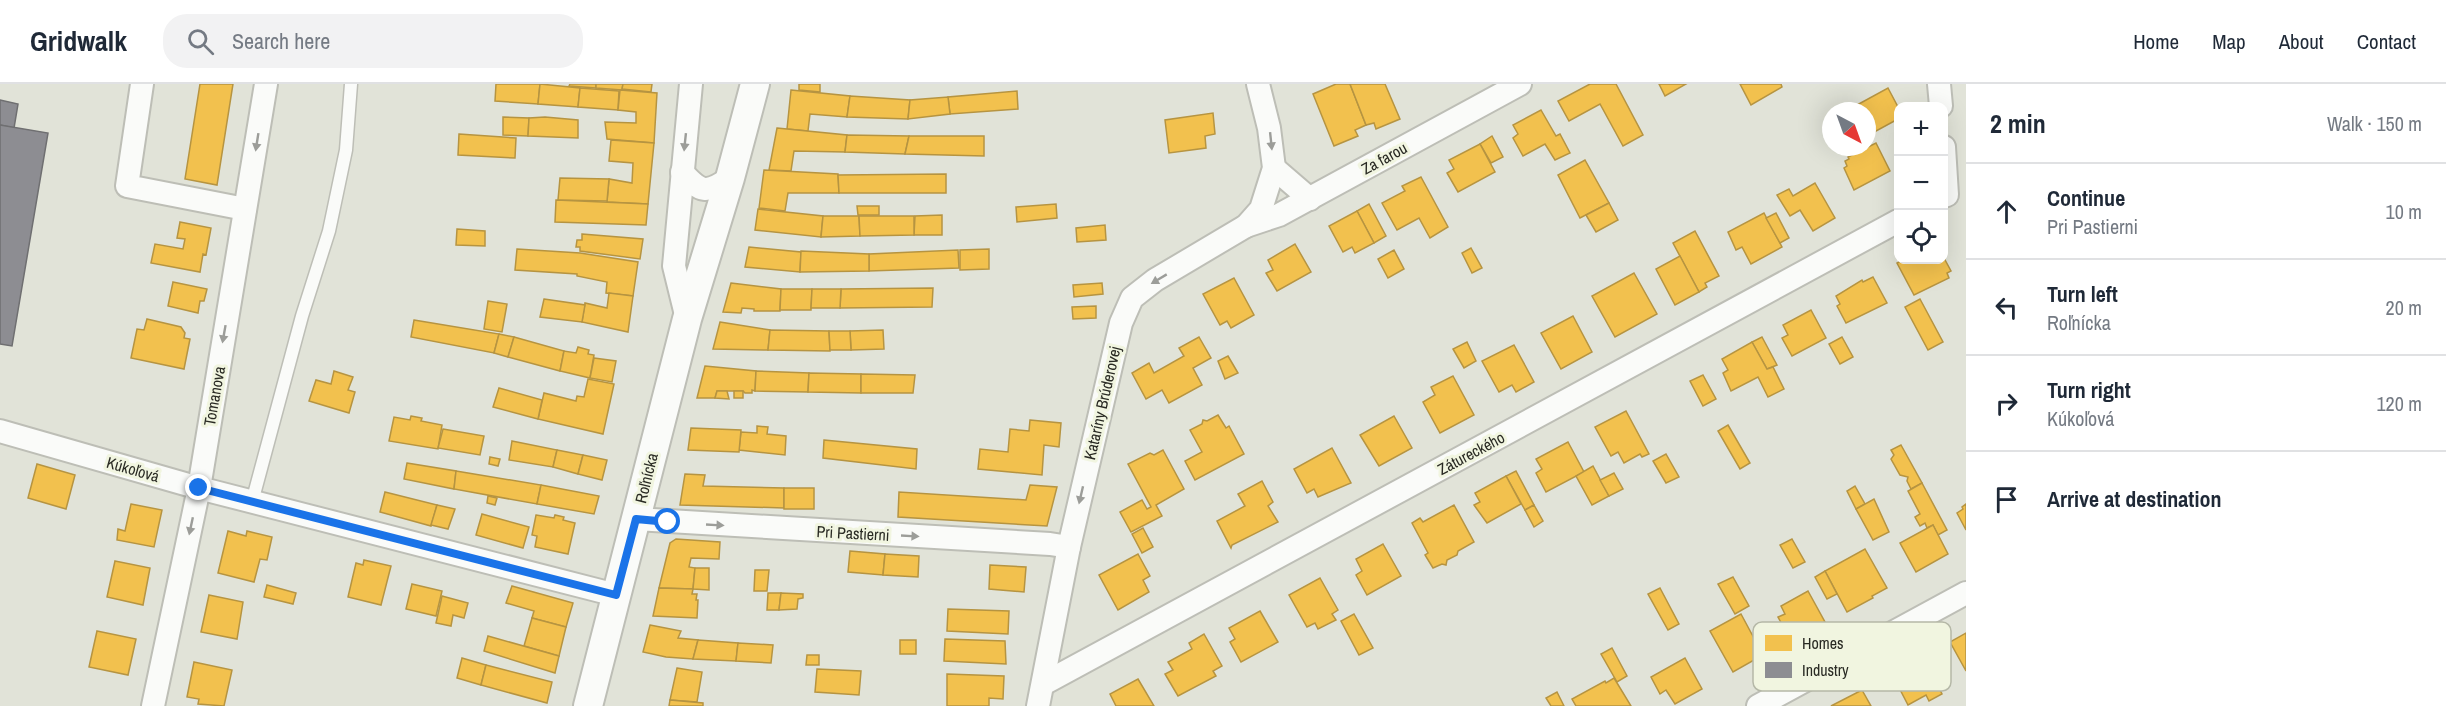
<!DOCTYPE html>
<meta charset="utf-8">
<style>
body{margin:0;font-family:"Archivo Narrow",sans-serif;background:#f2f2f3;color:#1f2937}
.controls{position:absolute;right:18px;top:18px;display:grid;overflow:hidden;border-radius:12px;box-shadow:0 6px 24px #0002}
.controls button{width:54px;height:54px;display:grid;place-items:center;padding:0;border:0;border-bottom:2px solid #e0e1e3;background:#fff;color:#1f2937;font:30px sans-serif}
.compass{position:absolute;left:1822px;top:18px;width:54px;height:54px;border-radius:50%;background:#fff;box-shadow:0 6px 24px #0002;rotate:139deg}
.stop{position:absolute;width:18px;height:18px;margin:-14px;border:4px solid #1a73e8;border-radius:50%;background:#fff}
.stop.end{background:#1a73e8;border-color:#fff;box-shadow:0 2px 6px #0008}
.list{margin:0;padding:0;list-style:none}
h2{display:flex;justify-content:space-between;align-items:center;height:78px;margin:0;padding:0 24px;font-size:26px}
h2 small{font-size:20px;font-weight:400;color:#747a83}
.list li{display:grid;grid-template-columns:39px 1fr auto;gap:18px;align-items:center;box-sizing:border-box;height:96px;padding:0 24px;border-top:2px solid #e0e1e3}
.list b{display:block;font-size:22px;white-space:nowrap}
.list p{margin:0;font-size:20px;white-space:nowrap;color:#747a83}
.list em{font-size:20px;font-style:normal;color:#747a83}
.icon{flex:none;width:33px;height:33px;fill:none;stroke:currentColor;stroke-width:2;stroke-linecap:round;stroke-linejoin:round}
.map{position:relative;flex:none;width:1966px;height:622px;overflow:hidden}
header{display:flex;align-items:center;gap:36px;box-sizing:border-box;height:84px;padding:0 30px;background:#fff;border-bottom:2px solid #e0e1e3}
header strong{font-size:28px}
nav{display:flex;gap:33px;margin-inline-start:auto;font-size:21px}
.search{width:420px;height:54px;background:#f2f2f3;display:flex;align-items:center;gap:15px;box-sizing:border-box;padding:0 21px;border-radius:24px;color:#747a83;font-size:22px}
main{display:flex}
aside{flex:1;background:#fff}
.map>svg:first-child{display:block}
.homes{fill:#f2c14e;stroke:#b69441;stroke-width:1.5}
.industry{fill:#8d8d92;stroke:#6f6f71;stroke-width:1.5}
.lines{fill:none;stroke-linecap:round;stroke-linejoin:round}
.service-casing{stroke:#bdbeb6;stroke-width:15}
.minor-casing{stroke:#bdbeb6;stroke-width:26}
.tertiary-casing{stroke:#bdbeb6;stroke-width:32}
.service{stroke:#fafbf9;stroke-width:12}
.minor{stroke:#fafbf9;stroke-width:22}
.tertiary{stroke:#fafbf9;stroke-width:28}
.oneway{fill:#9c9d99}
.route{stroke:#1a73e8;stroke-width:8}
.labels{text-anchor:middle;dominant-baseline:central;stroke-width:6;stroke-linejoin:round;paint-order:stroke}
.street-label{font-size:16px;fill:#292a23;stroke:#f1f5e0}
.key{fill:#f1f5e0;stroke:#b5b8a7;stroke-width:1.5}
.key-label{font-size:16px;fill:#292a23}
</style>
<header>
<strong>Gridwalk</strong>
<div class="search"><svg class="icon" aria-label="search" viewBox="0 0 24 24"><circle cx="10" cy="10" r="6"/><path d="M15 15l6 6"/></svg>Search here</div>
<nav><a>Home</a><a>Map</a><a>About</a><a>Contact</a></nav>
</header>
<main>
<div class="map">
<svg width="1966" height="622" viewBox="0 0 1966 622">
<rect width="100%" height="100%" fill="#e1e3d8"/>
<g class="homes">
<path d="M200,0H233L217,101L185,95Z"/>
<path d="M496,0H540L538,20L495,17Z"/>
<path d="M540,0L580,4L578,23L538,20Z"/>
<path d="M570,0H596V4L569,2Z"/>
<path d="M596,0H623L622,6L596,4Z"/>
<path d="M623,0H652L651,8L622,5Z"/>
<path d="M799,0H820V8L799,6Z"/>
<path d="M1336,0H1350L1366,41L1355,46L1358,52L1334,62L1313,10Z"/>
<path d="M1350,0H1385L1400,35L1376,45L1374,39L1366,41Z"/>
<path d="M1590,0H1616L1643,51L1623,62L1600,20L1569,37L1558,17Z"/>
<path d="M1659,0H1686L1665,12Z"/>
<path d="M1740,0H1781L1782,3L1751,21Z"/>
<path d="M580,4L619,7L618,26L578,23Z"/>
<path d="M1888,4L1898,23V35L1867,52V27H1846Z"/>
<path d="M620,6L657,9L654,59L607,55L605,38L636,39V28L618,26Z"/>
<path d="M791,6L850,12L847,33L810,30L808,47L787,45Z"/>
<path d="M1017,7L1018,25L950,30L948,13Z"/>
<path d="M850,12L910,16L908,35L847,33Z"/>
<path d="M948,13L950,30L908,35L910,16Z"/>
<path d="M1541,26L1556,52L1560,50L1570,69L1555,76L1545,60L1523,72L1513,54L1518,50L1513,41Z"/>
<path d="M1213,29L1215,50L1205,52L1206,64L1169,69L1165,36Z"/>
<path d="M503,33L529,34L528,52L503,51Z"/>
<path d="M545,33L578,36V54L528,52L529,34Z"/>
<path d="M777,44L847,51L845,68L794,67L791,87L769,86Z"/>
<path d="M459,50L516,54L515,74L458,71Z"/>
<path d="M847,51L909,52L905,70L845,68Z"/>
<path d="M909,52H984V72L905,70Z"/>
<path d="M1492,52L1503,73L1491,79L1480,60Z"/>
<path d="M611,56L654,59L648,120L607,118L609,95L632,99L633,79L609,77Z"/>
<path d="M1876,59L1890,87L1854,106L1844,84L1847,82L1845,77L1849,75L1848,73Z"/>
<path d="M1480,60L1495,88L1458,108L1447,89L1454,85L1449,76Z"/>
<path d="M1585,76L1609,119L1580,134L1558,91Z"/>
<path d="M764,86L838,90L839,109H788L785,127L759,124Z"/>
<path d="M946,90V109H839L838,91Z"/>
<path d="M1421,93L1448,143L1430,154L1419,134L1397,146L1382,119L1405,107L1402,102Z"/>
<path d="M560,94L609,95L607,117L558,116Z"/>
<path d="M1815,99L1835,134L1813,147L1800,126L1790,132L1777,111L1789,105L1793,112Z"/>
<path d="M556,116L648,120L646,141L555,138Z"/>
<path d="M1609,119L1618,136L1596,148L1586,131Z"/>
<path d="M1056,120L1057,134L1017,138L1016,123Z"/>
<path d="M1369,120L1386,152L1374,159L1357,127Z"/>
<path d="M857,122H879V131H858Z"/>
<path d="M758,125L823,132L821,153L755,146Z"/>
<path d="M1357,127L1374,159L1355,169L1352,163L1343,168L1329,142Z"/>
<path d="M1764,129L1782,163L1751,180L1742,163L1736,166L1728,148Z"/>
<path d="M1776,129L1789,154L1780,159L1766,134Z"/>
<path d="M942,131V151H914L915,132Z"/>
<path d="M823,132H859L860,152L821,153Z"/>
<path d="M859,132H914V151L860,152Z"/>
<path d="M180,138L211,144L206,171L203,170L200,188L151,179L155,160L183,165L185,155L177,154Z"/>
<path d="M1105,141L1106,156L1077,158L1076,144Z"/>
<path d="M457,145L485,147V162L456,161Z"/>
<path d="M1695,147L1719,192L1705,199L1707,203L1699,208L1673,159Z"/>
<path d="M582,150L643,155L640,175L580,167V163H576L577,156H582Z"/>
<path d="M1295,160L1311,188L1277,207L1266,189L1273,186L1268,176Z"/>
<path d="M749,163L801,168L800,188L745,183Z"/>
<path d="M1471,164L1482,184L1472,189L1462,169Z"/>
<path d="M517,165L580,169L638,178L633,212L606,209L607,198L577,192V190L515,186Z"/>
<path d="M989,165V185L960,186V166Z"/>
<path d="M958,166L959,184L869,187V170Z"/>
<path d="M1394,166L1404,185L1388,194L1378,175Z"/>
<path d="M801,167L869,170V187L800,188Z"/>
<path d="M1680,172L1699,208L1675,221L1656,185Z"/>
<path d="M1944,174L1951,187L1947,189L1949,194L1914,211L1897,179L1903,176H1944Z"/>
<path d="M1634,189L1657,230L1615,253L1592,212Z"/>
<path d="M1873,193L1887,219L1846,239L1837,222L1840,220L1836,212L1862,196L1863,198Z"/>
<path d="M1234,194L1254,231L1231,244L1227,237L1220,241L1203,210Z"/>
<path d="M173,198L207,205L204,217H200L198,229L168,222Z"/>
<path d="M731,199L781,205L780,227H754V225L742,224L741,229L723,228Z"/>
<path d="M1102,199L1103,210L1074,213L1073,201Z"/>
<path d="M933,204L932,223L840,224L841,205Z"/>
<path d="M781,205H812L811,226H780Z"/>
<path d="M812,205H841L840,224H811Z"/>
<path d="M609,209L633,212L628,248L582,238L585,219L607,224Z"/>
<path d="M544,215L585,221L582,238L540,233Z"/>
<path d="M1920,215L1943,258L1928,266L1905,223Z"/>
<path d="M488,217L507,220L502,248L484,245Z"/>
<path d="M1096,222V234L1073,235L1072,223Z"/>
<path d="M1811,226L1826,254L1792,272L1782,254L1788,251L1783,241Z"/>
<path d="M1573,232L1592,268L1561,285L1541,249Z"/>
<path d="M147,235L181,243L185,249L184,254L190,255L184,285L131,274L137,245L144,246Z"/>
<path d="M414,236L499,250L494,269L411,253Z"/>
<path d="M720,238L770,246L768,266L713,265Z"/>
<path d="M770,246L829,247L830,267L768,266Z"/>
<path d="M883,246L884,265L851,266L850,247Z"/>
<path d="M829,247H850L851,266H830Z"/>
<path d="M499,250L514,253L508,273L494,269Z"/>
<path d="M514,253L564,267L560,287L508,273Z"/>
<path d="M1199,253L1211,274L1193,284L1202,301L1169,319L1162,306L1146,315L1132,289L1149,279L1154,289L1184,272L1179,264Z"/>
<path d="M1762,253L1777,281L1767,285L1752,258Z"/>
<path d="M1842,253L1853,273L1840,280L1829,260Z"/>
<path d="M1467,258L1476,277L1464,284L1453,265Z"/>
<path d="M1752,258L1767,285L1773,283L1784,305L1768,313L1758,293L1731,307L1723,289L1728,286L1722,275Z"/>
<path d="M1514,261L1534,298L1516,308L1512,301L1499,308L1482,277Z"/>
<path d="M578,263L589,266L588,270L594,271L590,294L560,287L564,267L576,269Z"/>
<path d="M1228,272L1238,289L1225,295L1218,277Z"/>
<path d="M594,274L616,277L612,298L590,294Z"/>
<path d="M705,282L756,287L755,307L752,306V309H745L743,307H717L715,314H697Z"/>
<path d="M334,287L353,293L348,306L355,308L349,329L309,317L316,296L331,300Z"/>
<path d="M756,287L809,289L808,308L755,307Z"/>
<path d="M809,289L861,290V309L808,308Z"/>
<path d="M861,290L915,291L913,309H861Z"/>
<path d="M1703,291L1716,315L1703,322L1690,297Z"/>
<path d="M1453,292L1474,331L1440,349L1423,318L1435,311L1431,303Z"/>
<path d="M588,295L614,300L603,350L538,335L544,309L576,317L577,312L584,313Z"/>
<path d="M499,304L542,316L538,335L493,323Z"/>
<path d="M717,307H727L729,315L715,314Z"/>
<rect x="734" y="307" width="9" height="7"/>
<path d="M1626,327L1649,370L1642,373L1640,370L1624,379L1618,368L1611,372L1595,343Z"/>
<path d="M1218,331L1226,344L1229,342L1244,370L1195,396L1185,377L1202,368L1190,346L1202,340L1203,336L1207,337Z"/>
<path d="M411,332L422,334L421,337L442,341L438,365L389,357L394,333L410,336Z"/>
<path d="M1394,332L1412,364L1379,382L1360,351Z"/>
<path d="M1030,336L1061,339L1059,363L1044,361L1042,391L978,385L980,365L1008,368L1010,345L1029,347Z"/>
<path d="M1728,341L1750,379L1740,385L1718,347Z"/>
<path d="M757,342L768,343L767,350L786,352L785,371L739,366L741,348L757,349Z"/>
<path d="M691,344L741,346L739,368L688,366Z"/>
<path d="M443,345L484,352L480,371L438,364Z"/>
<path d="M824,356L917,365L916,385L823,374Z"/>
<path d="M512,357L557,366L553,383L509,376Z"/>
<path d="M1568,358L1584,388L1546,408L1536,389L1542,385L1536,375Z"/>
<path d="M1901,361L1922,399L1911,405L1907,397L1908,393L1900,391L1891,375L1894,371L1891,366Z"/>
<path d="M1332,364L1351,399L1318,413L1314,405L1307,409L1294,385Z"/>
<path d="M557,366L583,371L578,390L553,383Z"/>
<path d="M1163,366L1184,405L1156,421L1162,432L1131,448L1120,428L1142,416L1147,425L1151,423L1128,380L1150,369L1154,371Z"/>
<path d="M1666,370L1679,393L1666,399L1653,377Z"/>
<path d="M583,371L607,376L602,396L578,390Z"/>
<path d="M490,373L500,375L498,382L489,380Z"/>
<path d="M407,379L456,387L454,405L404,395Z"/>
<path d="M37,380L75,391L66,425L28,414Z"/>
<path d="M1593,382L1609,412L1592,421L1576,392Z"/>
<path d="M456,387L541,401L537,420L454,405Z"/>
<path d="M1516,387L1534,421L1525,426L1506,392Z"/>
<path d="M1614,389L1623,405L1609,412L1600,396Z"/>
<path d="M685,390L705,391L703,402L784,404V424L680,421Z"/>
<path d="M1506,392L1521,420L1487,439L1474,421L1480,418L1475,409Z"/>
<path d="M1262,397L1273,418L1268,422L1278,438L1232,461L1231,464L1217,437L1245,422L1238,410Z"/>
<path d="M1922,399L1947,446L1938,451L1933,441L1927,444L1925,439L1920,442L1915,433L1920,430L1908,407Z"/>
<path d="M541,401L599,412L594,430L537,420Z"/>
<path d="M1030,401L1057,403L1047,442L898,433L899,408L1026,416Z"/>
<path d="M1855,402L1865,420L1856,425L1847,407Z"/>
<rect x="784" y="404" width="30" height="21"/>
<path d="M385,408L437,421L431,442L380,428Z"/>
<path d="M488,412L497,414L495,421L487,419Z"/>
<path d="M1874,415L1889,448L1873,456L1856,425Z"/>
<path d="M131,420L162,426L154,463L117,456L118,445L125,447Z"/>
<path d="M1966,420V446L1957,429L1963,425L1962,423Z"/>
<path d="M437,421L455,425L448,445L431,441Z"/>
<path d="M1454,421L1474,458L1458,467L1457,471L1447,476L1446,481L1442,480L1433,484L1425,471L1428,469L1412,439L1420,434L1423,438Z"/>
<path d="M1534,421L1543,437L1534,443L1525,426Z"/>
<path d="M482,430L529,443L523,464L476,451Z"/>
<path d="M536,431L554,434L555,431L564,433L563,436L575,439L568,470L535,463L537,452L532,451Z"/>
<path d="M1933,441L1948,470L1916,488L1900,459Z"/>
<path d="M1143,444L1153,463L1142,469L1132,450Z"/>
<path d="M228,447L246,452L247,447L272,453L267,476L260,475L254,498L218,489Z"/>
<path d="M676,455L720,458L719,475L691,474L689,483L695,484L693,505L659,504L670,459Z"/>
<path d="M1792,455L1805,478L1793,484L1780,461Z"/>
<path d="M1383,460L1401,492L1367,511L1356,491L1362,487L1356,475Z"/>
<path d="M1865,465L1887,504L1872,512L1873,514L1847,528L1825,487Z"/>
<path d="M850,467L885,470L883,491L848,488Z"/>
<path d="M885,470L919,472L918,493L883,491Z"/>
<path d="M1138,470L1150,492L1143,496L1149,508L1118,526L1099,491Z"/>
<path d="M364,476L391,482L381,521L348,513L356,479L363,481Z"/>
<path d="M115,477L150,484L143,521L107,513Z"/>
<path d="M990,481L1026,483L1024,508L989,505Z"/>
<path d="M695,484H709V506L693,505Z"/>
<path d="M755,486H769L767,507H754Z"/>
<path d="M1825,487L1837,510L1827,515L1815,493Z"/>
<path d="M1733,493L1749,522L1735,530L1718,500Z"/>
<path d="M1320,494L1338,526L1332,530L1336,536L1318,545L1315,539L1307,543L1289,511Z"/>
<path d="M412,500L442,507L436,532L406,525Z"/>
<path d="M267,501L296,509L293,520L264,513Z"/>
<path d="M512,502L573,519L566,543L532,534L534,527L506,519Z"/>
<path d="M659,504L693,505L692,510H697L696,516H698L697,534L653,532Z"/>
<path d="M1660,504L1679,540L1668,546L1648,510Z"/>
<path d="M1808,507L1825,538L1797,553L1791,540L1784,544L1778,533L1785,530L1781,522Z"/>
<path d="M768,509H781L779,526H767Z"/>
<path d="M781,509L803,510V514L798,515L797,525L779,526Z"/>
<path d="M209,511L243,518L237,555L201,548Z"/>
<path d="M442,512L468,519L464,534L453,531L451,542L436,539Z"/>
<path d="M948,525L1009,527L1008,550L947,547Z"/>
<path d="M1260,527L1278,558L1241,578L1230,558L1235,555L1229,544Z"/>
<path d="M1354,530L1373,564L1359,571L1341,537Z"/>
<path d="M1741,530L1763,571L1733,588L1710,547Z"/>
<path d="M532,534L566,543L559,572L524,562Z"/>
<path d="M650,541L681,547L678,554L698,556L693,575L666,573L643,568Z"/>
<path d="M97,547L136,555L128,591L89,583Z"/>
<path d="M1966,549V587L1950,558Z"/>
<path d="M1204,550L1222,582L1213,587L1216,592L1178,612L1165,590L1173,586L1168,578L1192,565L1189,559Z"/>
<path d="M488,552L559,572L555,589L484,567Z"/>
<path d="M945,555L1005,557L1006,580L944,577Z"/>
<path d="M698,556L738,559L736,577L693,575Z"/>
<rect x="900" y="556" width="16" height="14"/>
<path d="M738,559L773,561L771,579L736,577Z"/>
<path d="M1612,564L1627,592L1617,598L1601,570Z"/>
<path d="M807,571H819V581H806Z"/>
<path d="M1924,572L1942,610L1929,617L1926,611L1908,621L1892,590Z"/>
<path d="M462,574L486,581L481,601L457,594Z"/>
<path d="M1685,574L1702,605L1675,620L1666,606L1660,610L1651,593Z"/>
<path d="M194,578L232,586L224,622L198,620L199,615L187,613Z"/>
<path d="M486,581L552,598L547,619L481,601Z"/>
<path d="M677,584L702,588L697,618L670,616Z"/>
<path d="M817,585L861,587L859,611L815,608Z"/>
<path d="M947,590L1004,592L1003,615L989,614V622H947Z"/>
<path d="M1614,594L1631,622H1576L1572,615L1605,597L1606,599Z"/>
<path d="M1138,595L1154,622H1116L1110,610Z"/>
<path d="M1862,606L1871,622H1831Z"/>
<path d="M1557,608L1564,622H1551L1546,614Z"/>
<path d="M670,616L703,619V622H669Z"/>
</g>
<g class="industry">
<path d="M0,16L18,20L14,44L0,41Z"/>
<path d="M0,41L48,49L12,262L0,260Z"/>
</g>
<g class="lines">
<g class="service-casing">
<path id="service" d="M252,418L302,232L329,147L346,66L351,0"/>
</g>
<g class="minor-casing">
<g id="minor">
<path d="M142,0L127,102L245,125"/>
<path d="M1939,0L1941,22"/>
<path d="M1944,63L1947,111L1944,112"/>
<path d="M1274,84L1310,115"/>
<path d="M682,88C701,109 706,110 730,94"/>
<path d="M1246,142L1279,131L1520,0"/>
<path d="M687,235L674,182L691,0"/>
<path d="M0,347L199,404L616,511"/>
<path d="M636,435L1050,460L1069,463"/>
<path d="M1043,600L1898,137"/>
<path d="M153,622L199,404L266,0"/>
<path d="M1038,622L1069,463L1121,239L1132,214L1155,196L1246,142L1261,125L1274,84L1269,44L1258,0"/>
<path d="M1758,622L1966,509"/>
</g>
</g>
<g class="tertiary-casing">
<path id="tertiary" d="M588,622L687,235L730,94L755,0"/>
</g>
<use href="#service" class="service"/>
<use href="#minor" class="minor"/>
<use href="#tertiary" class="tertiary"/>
</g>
<defs><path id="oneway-solid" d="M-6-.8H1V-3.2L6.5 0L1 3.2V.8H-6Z" transform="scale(1.5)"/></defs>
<g class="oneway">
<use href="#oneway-solid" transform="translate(1271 57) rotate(84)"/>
<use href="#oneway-solid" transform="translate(257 58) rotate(99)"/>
<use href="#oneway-solid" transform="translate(685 58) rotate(96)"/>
<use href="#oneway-solid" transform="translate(1159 195) rotate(149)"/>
<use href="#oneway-solid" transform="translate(224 250) rotate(100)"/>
<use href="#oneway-solid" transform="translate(1081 411) rotate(103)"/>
<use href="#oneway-solid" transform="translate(715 441) rotate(3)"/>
<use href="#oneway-solid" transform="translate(191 442) rotate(102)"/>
<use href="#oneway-solid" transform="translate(910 452) rotate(3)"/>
</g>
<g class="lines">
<path class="route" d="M199,404L616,511L636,435L668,438"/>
</g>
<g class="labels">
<g class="street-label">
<text transform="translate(1384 74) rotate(-29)">Za farou</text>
<text transform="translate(214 312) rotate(-80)">Tomanova</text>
<text transform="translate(1102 319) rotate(-77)">Kataríny Brúderovej</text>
<text transform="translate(1471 369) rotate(-28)">Zátureckého</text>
<text transform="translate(133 385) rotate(16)">Kúkoľová</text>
<text transform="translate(646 394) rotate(-76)">Roľnícka</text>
<text transform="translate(853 449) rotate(3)">Pri Pastierni</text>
</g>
</g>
<rect x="1753" y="538" width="198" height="69" rx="9" class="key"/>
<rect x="1765" y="551" width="27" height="16" fill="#f2c14e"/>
<rect x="1765" y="578" width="27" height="16" fill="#8d8d92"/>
<g class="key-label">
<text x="1802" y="565">Homes</text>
<text x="1802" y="592">Industry</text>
</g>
</svg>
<div class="controls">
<button>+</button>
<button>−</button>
<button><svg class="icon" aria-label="locate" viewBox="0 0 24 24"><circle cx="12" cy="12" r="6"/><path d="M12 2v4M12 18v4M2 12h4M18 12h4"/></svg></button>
</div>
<svg class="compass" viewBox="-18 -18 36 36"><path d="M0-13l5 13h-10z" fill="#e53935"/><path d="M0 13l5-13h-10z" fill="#747a83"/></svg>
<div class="stop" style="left:668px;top:438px"></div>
<div class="stop end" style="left:199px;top:404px"></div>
</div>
<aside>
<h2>2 min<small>Walk · 150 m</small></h2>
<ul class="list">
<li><svg class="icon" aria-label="ahead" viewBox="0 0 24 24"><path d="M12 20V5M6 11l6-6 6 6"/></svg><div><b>Continue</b><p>Pri Pastierni</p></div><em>10 m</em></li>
<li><svg class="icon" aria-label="left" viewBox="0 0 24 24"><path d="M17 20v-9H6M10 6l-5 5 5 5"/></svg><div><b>Turn left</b><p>Roľnícka</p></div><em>20 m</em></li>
<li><svg class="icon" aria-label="right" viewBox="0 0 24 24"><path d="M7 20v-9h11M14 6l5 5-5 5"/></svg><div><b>Turn right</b><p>Kúkoľová</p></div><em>120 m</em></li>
<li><svg class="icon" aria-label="arrive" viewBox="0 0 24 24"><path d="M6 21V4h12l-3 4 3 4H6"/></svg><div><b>Arrive at destination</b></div></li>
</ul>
</aside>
</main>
